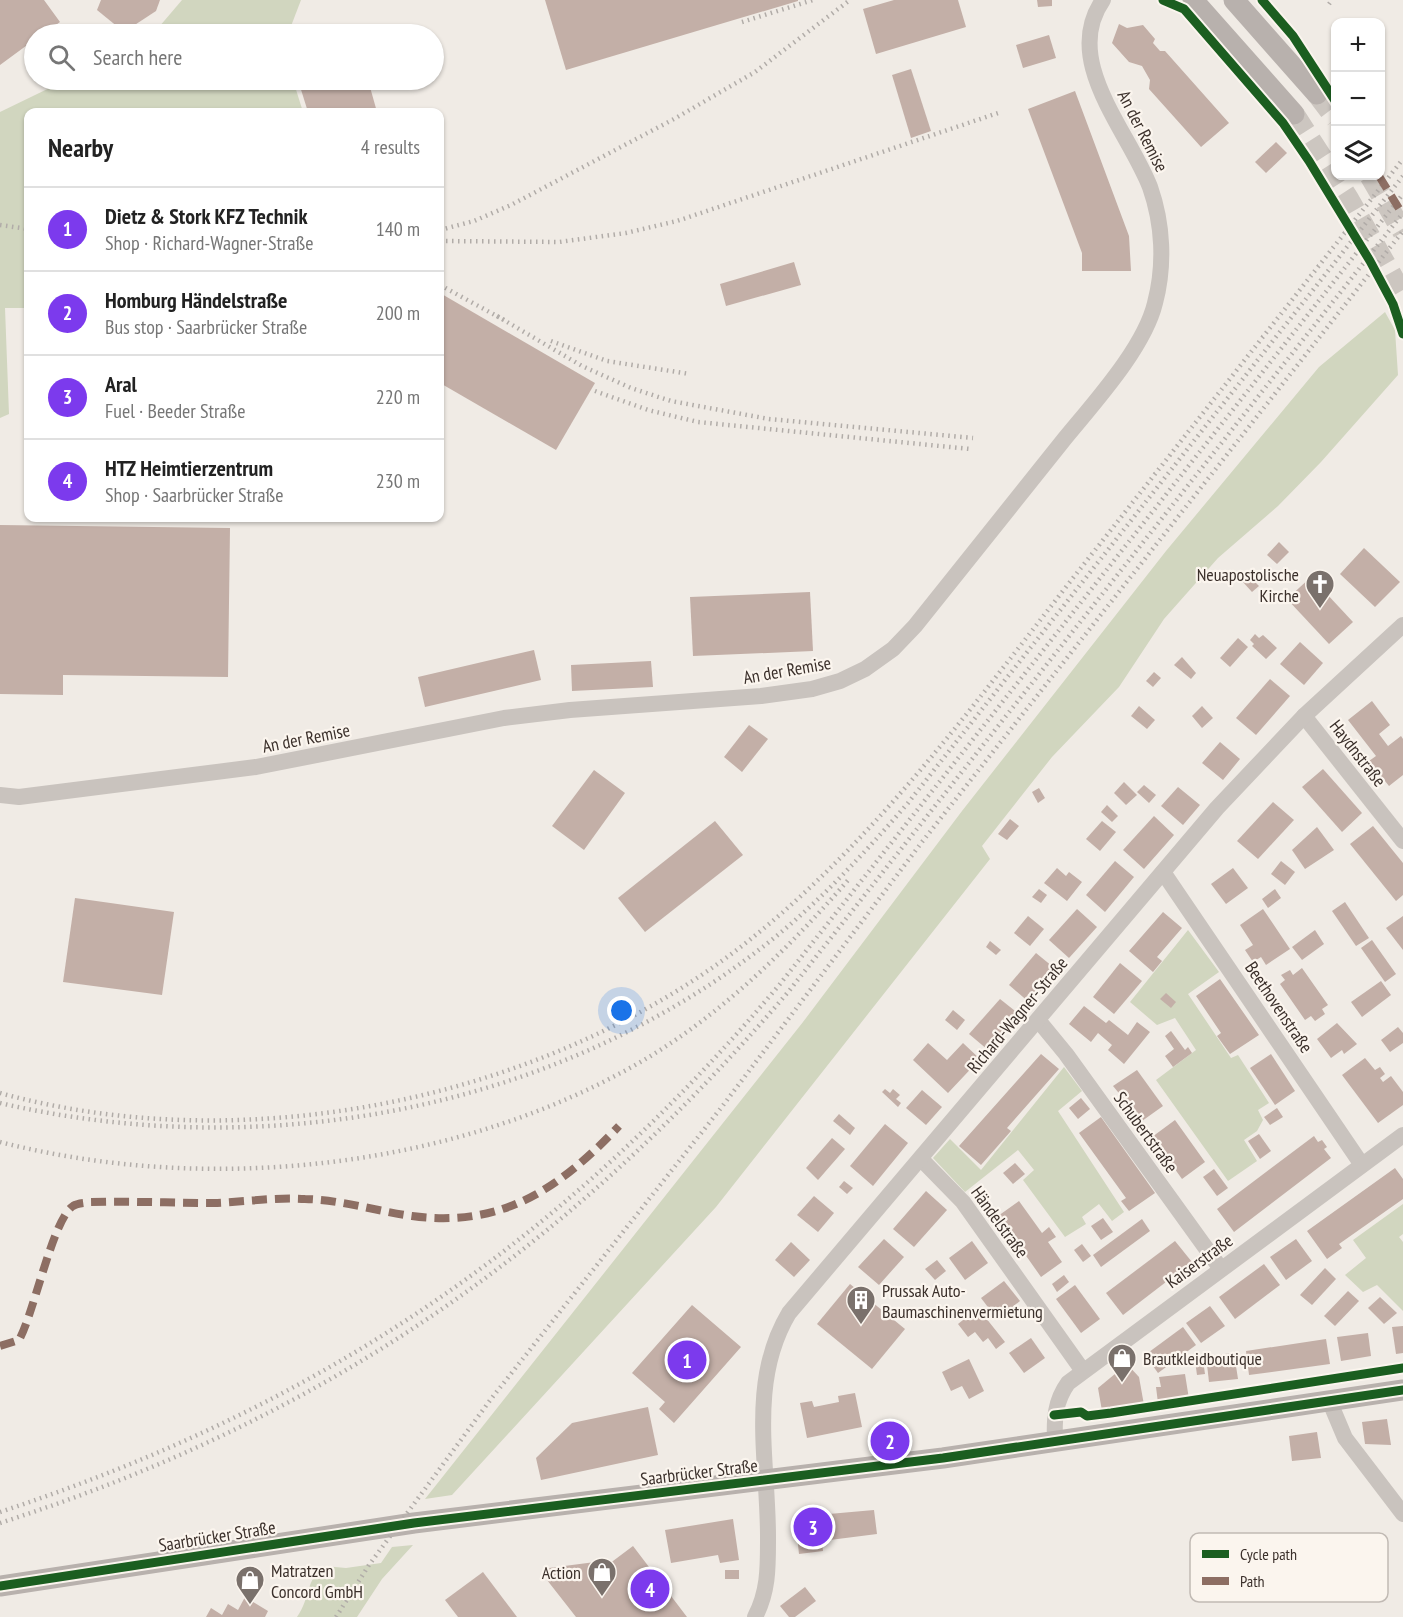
<!DOCTYPE html>
<meta charset="utf-8">
<style>
body{margin:0;font-family:"PT Sans Narrow",sans-serif;background:#f2f2f2;color:#222}
.controls{position:absolute;right:18px;top:18px;display:grid;overflow:hidden;border-radius:12px;box-shadow:0 2px 4px #0004}
.controls button{width:54px;height:54px;display:grid;place-items:center;padding:0;border:0;border-bottom:2px solid #e0e0e0;background:#fff;color:#222;font:30px sans-serif}
.you{position:absolute;left:622px;top:1011px;width:21px;height:21px;margin:-15px;border:4px solid #fff;border-radius:50%;background:#1a73e8;box-shadow:0 0 0 9px #1a73e833}
.badge{display:grid;place-items:center;width:39px;height:39px;border-radius:50%;background:#7c3aed;color:#fff;font-size:20px;font-weight:700}
.pin{position:absolute;translate:-50% -50%;border:3px solid #fff;box-shadow:0 2px 6px #0006}
.list{margin:0;padding:0;list-style:none}
h2{display:flex;justify-content:space-between;align-items:center;height:78px;margin:0;padding:0 24px;font-size:26px}
h2 small{font-size:20px;font-weight:400;color:#767676}
.list li{display:grid;grid-template-columns:39px 1fr auto;gap:18px;align-items:center;box-sizing:border-box;height:84px;padding:0 24px;border-top:2px solid #e0e0e0}
.list b{display:block;font-size:22px;white-space:nowrap}
.list p{margin:0;font-size:20px;white-space:nowrap;color:#767676}
.list em{font-size:20px;font-style:normal;color:#767676}
.icon{flex:none;width:33px;height:33px;fill:none;stroke:currentColor;stroke-width:2;stroke-linecap:round;stroke-linejoin:round}
.map{position:relative;flex:none;width:1403px;height:1617px;overflow:hidden}
.search{position:absolute;background:#fff;box-shadow:0 2px 4px #0004;left:24px;top:24px;width:420px;height:66px;display:flex;align-items:center;gap:15px;box-sizing:border-box;padding:0 21px;border-radius:33px;color:#767676;font-size:22px}
.panel{position:absolute;background:#fff;box-shadow:0 2px 4px #0004;left:24px;top:108px;width:420px;height:414px;border-radius:12px}
.map>svg:first-child{display:block}
.green{fill:#d1d6bf}
.building{fill:#c3afa7}
.lines{fill:none;stroke-linecap:round;stroke-linejoin:round}
.major-tunnel{stroke:#ccc6c0;stroke-width:21;stroke-dasharray:21 10;stroke-linecap:butt}
.minor{stroke:#c9c3be;stroke-width:16}
.major{stroke:#b8b1ad;stroke-width:21}
.rail{stroke:#b1aca8;stroke-width:4.5;stroke-dasharray:1.5 4.5;stroke-linecap:butt}
.quiet{stroke:#8d6e63;stroke-width:8;stroke-dasharray:15 8;stroke-linecap:butt}
.cycleway-casing{stroke:#fbf5ee;stroke-width:13}
.cycleway{stroke:#1b5e20;stroke-width:9}
.labels{text-anchor:middle;dominant-baseline:central;stroke-width:4.5;stroke-linejoin:round;paint-order:stroke}
.street-label{font-size:18px;fill:#3b302b;stroke:#fbf5ee}
.poi-label{font-size:18px;fill:#3b302b;stroke:#fbf5ee;text-anchor:start}
.key{fill:#fbf5ee;stroke:#c1bab4;stroke-width:1.5}
.key-label{font-size:16px;fill:#3b302b}
</style>
<div class="map">
<svg width="1403" height="1617" viewBox="0 0 1403 1617">
<rect width="100%" height="100%" fill="#f0ebe5"/>
<g class="green">
<path d="M182,0H301L288,34H153Z"/>
<path d="M66,80H293L303,112H28V308H5L9,414L0,418V112Z"/>
<path d="M1385,312L1395,330L1398,375L1321,462L1278,506L1218,558L1164,619L1119,687L1052,757L982,846L990,859L716,1207L452,1495L425,1499L803,1022L962,811L1166,551L1319,367Z"/>
<path d="M1188,930L1219,972L1188,994L1231,1058L1238,1055L1269,1103L1258,1110L1263,1120L1257,1131L1244,1140L1257,1161L1228,1181L1156,1080L1196,1050L1175,1018L1157,1025L1130,1002Z"/>
<path d="M1064,1067L1082,1091L1058,1111L1124,1212L1112,1221L1099,1204L1082,1217L1086,1224L1065,1237L1023,1180L1034,1170L1018,1150L965,1192L933,1158L950,1139L981,1170Z"/>
<path d="M1403,1204V1234L1399,1237L1403,1242V1311L1377,1285L1363,1292L1345,1275L1366,1258L1353,1240Z"/>
<path d="M413,1545L382,1579L357,1617H297C311,1597 304,1583 324,1566L346,1568L381,1563L392,1547Z"/>
</g>
<g class="building">
<path d="M0,0H44L60,22L43,34H34V40L0,65Z"/>
<path d="M101,0H160L156,11L124,32L97,10Z"/>
<path d="M545,0H798V1L566,70Z"/>
<path d="M894,0H958L966,27L876,54L863,9Z"/>
<path d="M1037,0H1052V6L1038,7Z"/>
<path d="M1119,24L1127,28L1143,25L1155,39L1153,43L1160,51H1165L1229,123L1201,147L1149,89L1150,80L1142,66L1129,62L1112,43Z"/>
<path d="M1049,35L1056,58L1023,68L1016,45Z"/>
<path d="M911,69L931,131L911,138L892,75Z"/>
<path d="M298,80H368L377,112H308Z"/>
<path d="M1075,91L1129,236L1131,271H1082V253L1028,109Z"/>
<path d="M1276,142L1287,153L1266,173L1255,162Z"/>
<path d="M794,262L801,285L726,306L720,284Z"/>
<path d="M440,293L595,383L556,450L440,383Z"/>
<path d="M0,525L230,528L228,677L63,675V695L0,694Z"/>
<path d="M1279,542L1289,552L1277,564L1267,555Z"/>
<path d="M1364,548L1400,582L1375,607L1340,574Z"/>
<path d="M1248,575L1259,586L1252,592L1242,581Z"/>
<path d="M1311,577L1353,622L1329,644L1287,599Z"/>
<path d="M810,592L813,651L693,656L690,597Z"/>
<path d="M1255,634L1259,638L1263,635L1277,648L1266,659L1252,646L1254,644L1250,640Z"/>
<path d="M1238,638L1248,647L1230,667L1220,658Z"/>
<path d="M1300,642L1323,663L1304,685L1280,664Z"/>
<path d="M534,650L541,680L425,707L418,677Z"/>
<path d="M1182,657L1196,673L1191,679L1174,665Z"/>
<path d="M651,661L653,687L572,691L571,665Z"/>
<path d="M1154,672L1161,678L1153,687L1146,681Z"/>
<path d="M1270,679L1290,696L1256,735L1236,718Z"/>
<path d="M1372,701L1390,725L1379,734L1388,746L1401,736L1403,739V775L1389,786L1369,761L1376,756L1348,720Z"/>
<path d="M1139,706L1155,720L1147,729L1131,716Z"/>
<path d="M1202,706L1213,718L1202,728L1192,716Z"/>
<path d="M749,725L768,739L742,772L724,757Z"/>
<path d="M1220,742L1240,759L1223,780L1202,763Z"/>
<path d="M1323,769L1362,813L1342,832L1302,787Z"/>
<path d="M594,770L625,793L584,850L552,826Z"/>
<path d="M1124,782L1137,795L1126,805L1114,793Z"/>
<path d="M1144,785L1156,795L1149,803L1137,792Z"/>
<path d="M1178,787L1200,805L1183,825L1161,806Z"/>
<path d="M1039,788L1045,798L1038,803L1032,792Z"/>
<path d="M1273,802L1294,820L1258,859L1237,841Z"/>
<path d="M1107,805L1118,816L1112,822L1101,812Z"/>
<path d="M1154,816L1174,835L1144,869L1123,850Z"/>
<path d="M1010,819L1019,826L1007,840L998,834Z"/>
<path d="M715,821L743,855L645,932L618,898Z"/>
<path d="M1102,821L1116,832L1100,851L1086,839Z"/>
<path d="M1373,826L1403,863V895L1396,901L1350,844Z"/>
<path d="M1317,827L1334,850L1305,869L1292,850Z"/>
<path d="M1115,861L1134,877L1105,912L1086,895Z"/>
<path d="M1281,861L1295,872L1285,885L1271,874Z"/>
<path d="M1057,868L1066,876L1069,872L1082,882L1067,901L1044,883Z"/>
<path d="M1233,868L1248,888L1226,904L1211,884Z"/>
<path d="M1039,889L1047,895L1041,903L1032,897Z"/>
<path d="M1275,889L1281,898L1268,908L1262,899Z"/>
<path d="M75,898L174,912L162,995L63,982Z"/>
<path d="M1345,902L1369,938L1356,946L1332,911Z"/>
<path d="M1077,909L1097,927L1069,958L1049,940Z"/>
<path d="M1263,909L1290,949L1266,965L1261,957L1253,962L1245,950L1253,945L1240,925Z"/>
<path d="M1163,912L1182,928L1157,957L1162,961L1153,972L1129,951Z"/>
<path d="M1028,916L1044,929L1030,946L1014,933Z"/>
<path d="M1403,916V950L1386,928Z"/>
<path d="M1315,930L1324,944L1302,960L1292,947Z"/>
<path d="M1372,940L1396,974L1385,982L1361,948Z"/>
<path d="M990,941L1001,950L996,955L986,947Z"/>
<path d="M1036,953L1058,971L1030,1003L1009,985Z"/>
<path d="M1120,963L1142,981L1114,1014L1093,997Z"/>
<path d="M1302,968L1328,1005L1322,1009L1325,1014L1315,1021L1311,1016L1305,1020L1280,984L1285,980L1281,975L1290,970L1293,975Z"/>
<path d="M1220,979L1259,1035L1230,1054L1217,1036L1221,1033L1196,996Z"/>
<path d="M1381,981L1391,995L1362,1017L1351,1002Z"/>
<path d="M1166,993L1176,1002L1171,1008L1160,999Z"/>
<path d="M1000,999L1019,1014L988,1050L969,1034Z"/>
<path d="M1084,1006L1106,1023L1109,1020L1128,1035L1137,1022L1150,1032L1124,1064L1108,1050L1112,1045L1098,1033L1091,1042L1069,1024Z"/>
<path d="M953,1010L965,1020L957,1030L945,1020Z"/>
<path d="M1337,1023L1357,1044L1344,1054L1342,1050L1331,1058L1317,1039Z"/>
<path d="M1398,1027L1403,1033V1043L1390,1052L1381,1040Z"/>
<path d="M1171,1031L1185,1050L1188,1047L1192,1053L1173,1067L1165,1056L1174,1049L1165,1036Z"/>
<path d="M928,1043L947,1060L963,1043L980,1059L948,1093L913,1060Z"/>
<path d="M1041,1054L1059,1069L1007,1128L1011,1131L981,1165L959,1146Z"/>
<path d="M1271,1054L1295,1091L1275,1105L1250,1068Z"/>
<path d="M1365,1058L1375,1070L1380,1067L1385,1074L1380,1078L1383,1082L1391,1076L1403,1092V1105L1378,1123L1342,1075Z"/>
<path d="M1137,1070L1163,1106L1142,1121L1113,1086Z"/>
<path d="M885,1089L890,1093L893,1089L900,1095L896,1099L901,1103L898,1107L882,1092Z"/>
<path d="M922,1090L942,1107L926,1125L906,1108Z"/>
<path d="M1081,1098L1090,1109L1078,1119L1069,1108Z"/>
<path d="M1277,1108L1283,1117L1270,1125L1264,1117Z"/>
<path d="M839,1114L855,1128L850,1135L833,1121Z"/>
<path d="M1101,1117L1155,1193L1129,1211L1121,1201L1126,1198L1079,1133Z"/>
<path d="M1175,1120L1205,1162L1182,1179L1152,1137Z"/>
<path d="M885,1124L908,1143L873,1186L850,1166Z"/>
<path d="M1259,1134L1271,1151L1260,1159L1248,1141Z"/>
<path d="M1314,1136L1318,1142L1322,1140L1327,1147L1324,1149L1331,1158L1234,1232L1217,1209Z"/>
<path d="M832,1138L845,1149L818,1180L806,1168Z"/>
<path d="M1015,1163L1025,1174L1013,1184L1003,1173Z"/>
<path d="M1395,1168L1403,1179V1199L1339,1244L1342,1248L1327,1259L1307,1231Z"/>
<path d="M1214,1169L1228,1188L1217,1196L1203,1177Z"/>
<path d="M844,1181L853,1188L847,1194L839,1187Z"/>
<path d="M926,1191L947,1210L914,1247L893,1229Z"/>
<path d="M814,1196L834,1213L818,1232L797,1215Z"/>
<path d="M1019,1201L1042,1233L1049,1227L1056,1237L1048,1242L1062,1262L1041,1277L998,1216Z"/>
<path d="M1103,1218L1113,1232L1101,1240L1091,1226Z"/>
<path d="M1142,1219L1150,1231L1101,1267L1093,1255Z"/>
<path d="M884,1239L904,1257L879,1285L858,1267Z"/>
<path d="M1296,1239L1312,1261L1286,1280L1270,1257Z"/>
<path d="M972,1241L988,1263L965,1280L949,1258Z"/>
<path d="M1175,1241L1192,1262L1123,1315L1106,1293Z"/>
<path d="M791,1242L810,1260L794,1277L775,1260Z"/>
<path d="M1082,1244L1091,1256L1083,1262L1074,1250Z"/>
<path d="M937,1260L946,1271L935,1280L925,1269Z"/>
<path d="M1264,1264L1280,1285L1235,1319L1219,1297Z"/>
<path d="M1325,1268L1336,1279L1312,1305L1300,1295Z"/>
<path d="M1064,1275L1069,1282L1057,1292L1052,1284Z"/>
<path d="M1004,1281L1020,1301L997,1319L981,1298Z"/>
<path d="M850,1284L905,1329L872,1369L817,1324Z"/>
<path d="M1075,1285L1100,1319L1081,1333L1056,1299Z"/>
<path d="M1348,1291L1359,1301L1335,1326L1324,1316Z"/>
<path d="M1380,1297L1397,1313L1384,1324L1368,1308Z"/>
<path d="M692,1305L741,1347L674,1423L659,1409L665,1402L632,1373Z"/>
<path d="M1210,1306L1225,1326L1201,1343L1186,1323Z"/>
<path d="M978,1308L1005,1342L996,1349L988,1338L983,1342L975,1332L968,1337L958,1324Z"/>
<path d="M1403,1326V1353L1396,1354L1392,1327Z"/>
<path d="M1183,1327L1196,1345L1158,1373L1145,1355Z"/>
<path d="M1368,1333L1371,1356L1341,1361L1337,1337Z"/>
<path d="M1031,1338L1045,1358L1024,1373L1009,1353Z"/>
<path d="M1326,1339L1330,1364L1249,1375L1246,1351Z"/>
<path d="M1234,1353L1238,1379L1209,1382L1206,1356Z"/>
<path d="M969,1359L984,1391L969,1399L962,1386L951,1391L942,1372Z"/>
<path d="M1203,1360L1205,1374L1197,1375L1195,1361Z"/>
<path d="M1127,1364L1139,1377L1144,1405L1102,1411L1098,1388Z"/>
<path d="M1185,1374L1189,1399L1158,1403L1156,1387H1161L1159,1377Z"/>
<path d="M855,1393L862,1427L807,1438L800,1403L812,1401L814,1407L839,1402L838,1396Z"/>
<path d="M648,1407L658,1455L541,1480L536,1458L572,1423Z"/>
<path d="M1387,1419L1391,1445L1365,1444L1362,1422Z"/>
<path d="M1317,1432L1321,1458L1292,1461L1289,1436Z"/>
<path d="M874,1510L877,1534L822,1541L823,1551L799,1554L795,1517Z"/>
<path d="M733,1519L739,1560L720,1563L718,1555L671,1563L665,1530Z"/>
<path d="M633,1546L687,1617H576L547,1580L549,1568L595,1562L601,1570Z"/>
<rect x="725" y="1570" width="14" height="9"/>
<path d="M483,1572L517,1617H458L445,1600Z"/>
<path d="M805,1587L816,1601L795,1617H789L780,1606Z"/>
<path d="M245,1597L268,1611L265,1617H206L211,1608L222,1615L228,1604L238,1610Z"/>
</g>
<g class="lines">
<g class="major-tunnel">
<path d="M1317,94L1336,119"/>
<path d="M1294,114L1348,198L1403,295"/>
<path d="M1370,176L1403,232"/>
</g>
<g class="minor">
<path d="M1304,716L1403,841"/>
<path d="M0,795L19,797L256,767L504,718L570,710L761,696L812,689L840,681L865,669L893,649L915,626C964,565 1013,504 1062,442C1092,405 1144,349 1155,303C1165,265 1163,224 1150,187C1128,130 1061,60 1103,0"/>
<path d="M1163,872L1362,1165"/>
<path d="M1038,1020L1066,1054L1221,1269"/>
<path d="M921,1159L963,1202L1083,1371"/>
<path d="M1329,1400L1345,1438L1403,1514"/>
<path d="M1055,1441C1054,1419 1055,1401 1068,1383L1403,1135"/>
<path d="M755,1617C768,1592 768,1569 768,1542C769,1465 747,1383 789,1313L1217,808L1304,716L1403,625"/>
</g>
<g class="major">
<path d="M1193,0L1294,114"/>
<path d="M1234,0L1317,94"/>
<path d="M0,1586L414,1523L943,1458L1403,1390"/>
</g>
<g class="rail">
<path d="M1329,4L1332,0"/>
<path d="M742,22L813,0"/>
<path d="M0,225L28,229"/>
<path d="M440,230L474,221L511,205L674,119L755,72L850,0"/>
<path d="M440,241L559,242L626,233L677,221L998,113"/>
<path d="M440,285L504,320"/>
<path d="M497,316L582,366L631,388L671,401L769,419L973,438"/>
<path d="M551,341L607,361L690,374"/>
<path d="M595,391L648,410L698,422L970,449"/>
<path d="M0,1093C250,1162 556,1098 757,934C887,828 985,689 1088,559C1193,426 1298,292 1403,159"/>
<path d="M0,1103C259,1163 546,1113 760,949C815,907 862,856 908,803L1403,176"/>
<path d="M0,1142C211,1196 461,1169 649,1057C725,1011 791,946 849,879"/>
<path d="M0,1512C321,1406 562,1243 780,984L1403,194"/>
<path d="M0,1523C324,1419 569,1249 789,991L1403,213"/>
<path d="M336,1617L369,1565L491,1399L721,1108L922,842L1403,231"/>
</g>
<g class="quiet">
<path d="M1379,176L1403,215"/>
<path d="M0,1346L19,1340C34,1313 53,1219 73,1206C78,1203 86,1203 91,1202C132,1201 173,1203 214,1203C244,1202 275,1197 305,1199C342,1200 376,1211 412,1216C502,1228 559,1189 619,1126"/>
</g>
<g class="cycleway-casing">
<g id="cycleway">
<path d="M1163,0L1184,9L1283,123L1309,161L1370,261L1393,304L1403,334"/>
<path d="M1262,0L1293,36L1336,102"/>
<path d="M1054,1415L1081,1412L1087,1416L1111,1413L1403,1368"/>
<path d="M0,1586L414,1523L943,1458L1403,1390"/>
</g>
</g>
<use href="#cycleway" class="cycleway"/>
</g>
<defs>
<g id="church-pin" transform="scale(1.5)"><path d="M0 17L-7.5 6A9.5 9.5 0 1 1 7.5 6Z" fill="#7a716c" stroke="#fbf5ee"/><path d="M-1.2-6h2.4v3.5h3.3v2.4h-3.3V6h-2.4V-.1h-3.3v-2.4h3.3Z" fill="#fff"/></g>
<g id="building-pin" transform="scale(1.5)"><path d="M0 17L-7.5 6A9.5 9.5 0 1 1 7.5 6Z" fill="#7a716c" stroke="#fbf5ee"/><path d="M-4-6H4V6H1V3H-1V6H-4ZM-2.5-4.3h1.7v1.8h-1.7ZM.8-4.3h1.7v1.8H.8ZM-2.5-1h1.7V.8h-1.7ZM.8-1h1.7V.8H.8Z" fill="#fff"/></g>
<g id="shop-pin" transform="scale(1.5)"><path d="M0 17L-7.5 6A9.5 9.5 0 1 1 7.5 6Z" fill="#7a716c" stroke="#fbf5ee"/><path d="M-5-2.5h2.3a2.7 3.5 0 0 1 5.4 0H5L5.5 6h-11ZM-1.5-2.5h3a1.5 2.3 0 0 0-3 0Z" fill="#fff"/></g>
</defs>
<g fill-rule="evenodd">
<use href="#church-pin" x="1320" y="584"/>
<use href="#building-pin" x="861" y="1300"/>
<use href="#shop-pin" x="1122" y="1358"/>
<use href="#shop-pin" x="602" y="1572"/>
<use href="#shop-pin" x="250" y="1580"/>
</g>
<g class="labels">
<g class="street-label">
<text transform="translate(1143 131) rotate(63)">An der Remise</text>
<text transform="translate(787 670) rotate(-10)">An der Remise</text>
<text transform="translate(306 738) rotate(-11)">An der Remise</text>
<text transform="translate(1358 753) rotate(52)">Haydnstraße</text>
<text transform="translate(1279 1007) rotate(56)">Beethovenstraße</text>
<text transform="translate(1017 1015) rotate(-50)">Richard-Wagner-Straße</text>
<text transform="translate(1146 1132) rotate(54)">Schubertstraße</text>
<text transform="translate(1000 1222) rotate(54)">Händelstraße</text>
<text transform="translate(1199 1261) rotate(-36)">Kaiserstraße</text>
<text transform="translate(699 1472) rotate(-7)">Saarbrücker Straße</text>
<text transform="translate(217 1536) rotate(-9)">Saarbrücker Straße</text>
</g>
<g class="poi-label">
<text x="1299" y="574" text-anchor="end">Neuapostolische<tspan x="1299" dy="21">Kirche</tspan></text>
<text x="882" y="1290">Prussak Auto-<tspan x="882" dy="21">Baumaschinenvermietung</tspan></text>
<text x="1143" y="1358">Brautkleidboutique</text>
<text x="271" y="1570">Matratzen<tspan x="271" dy="21">Concord GmbH</tspan></text>
<text x="581" y="1572" text-anchor="end">Action</text>
</g>
</g>
<rect x="1190" y="1533" width="198" height="69" rx="9" class="key"/>
<rect x="1202" y="1550" width="27" height="8" fill="#1b5e20"/>
<rect x="1202" y="1577" width="27" height="8" fill="#8d6e63"/>
<g class="key-label">
<text x="1240" y="1560">Cycle path</text>
<text x="1240" y="1587">Path</text>
</g>
</svg>
<div class="controls">
<button>+</button>
<button>−</button>
<button><svg class="icon" aria-label="layers" viewBox="0 0 24 24"><path d="M12 4l9 5-9 5-9-5zM3 14l9 5 9-5"/></svg></button>
</div>
<div class="you"></div>
<div class="pin badge" style="left:687px;top:1360px">1</div>
<div class="pin badge" style="left:890px;top:1441px">2</div>
<div class="pin badge" style="left:813px;top:1527px">3</div>
<div class="pin badge" style="left:650px;top:1589px">4</div>
<div class="search"><svg class="icon" aria-label="search" viewBox="0 0 24 24"><circle cx="10" cy="10" r="6"/><path d="M15 15l6 6"/></svg>Search here</div>
<section class="panel">
<h2>Nearby<small>4 results</small></h2>
<ul class="list">
<li><span class="badge">1</span><div><b>Dietz &amp; Stork KFZ Technik</b><p>Shop · Richard-Wagner-Straße</p></div><em>140 m</em></li>
<li><span class="badge">2</span><div><b>Homburg Händelstraße</b><p>Bus stop · Saarbrücker Straße</p></div><em>200 m</em></li>
<li><span class="badge">3</span><div><b>Aral</b><p>Fuel · Beeder Straße</p></div><em>220 m</em></li>
<li><span class="badge">4</span><div><b>HTZ Heimtierzentrum</b><p>Shop · Saarbrücker Straße</p></div><em>230 m</em></li>
</ul>
</section>
</div>
